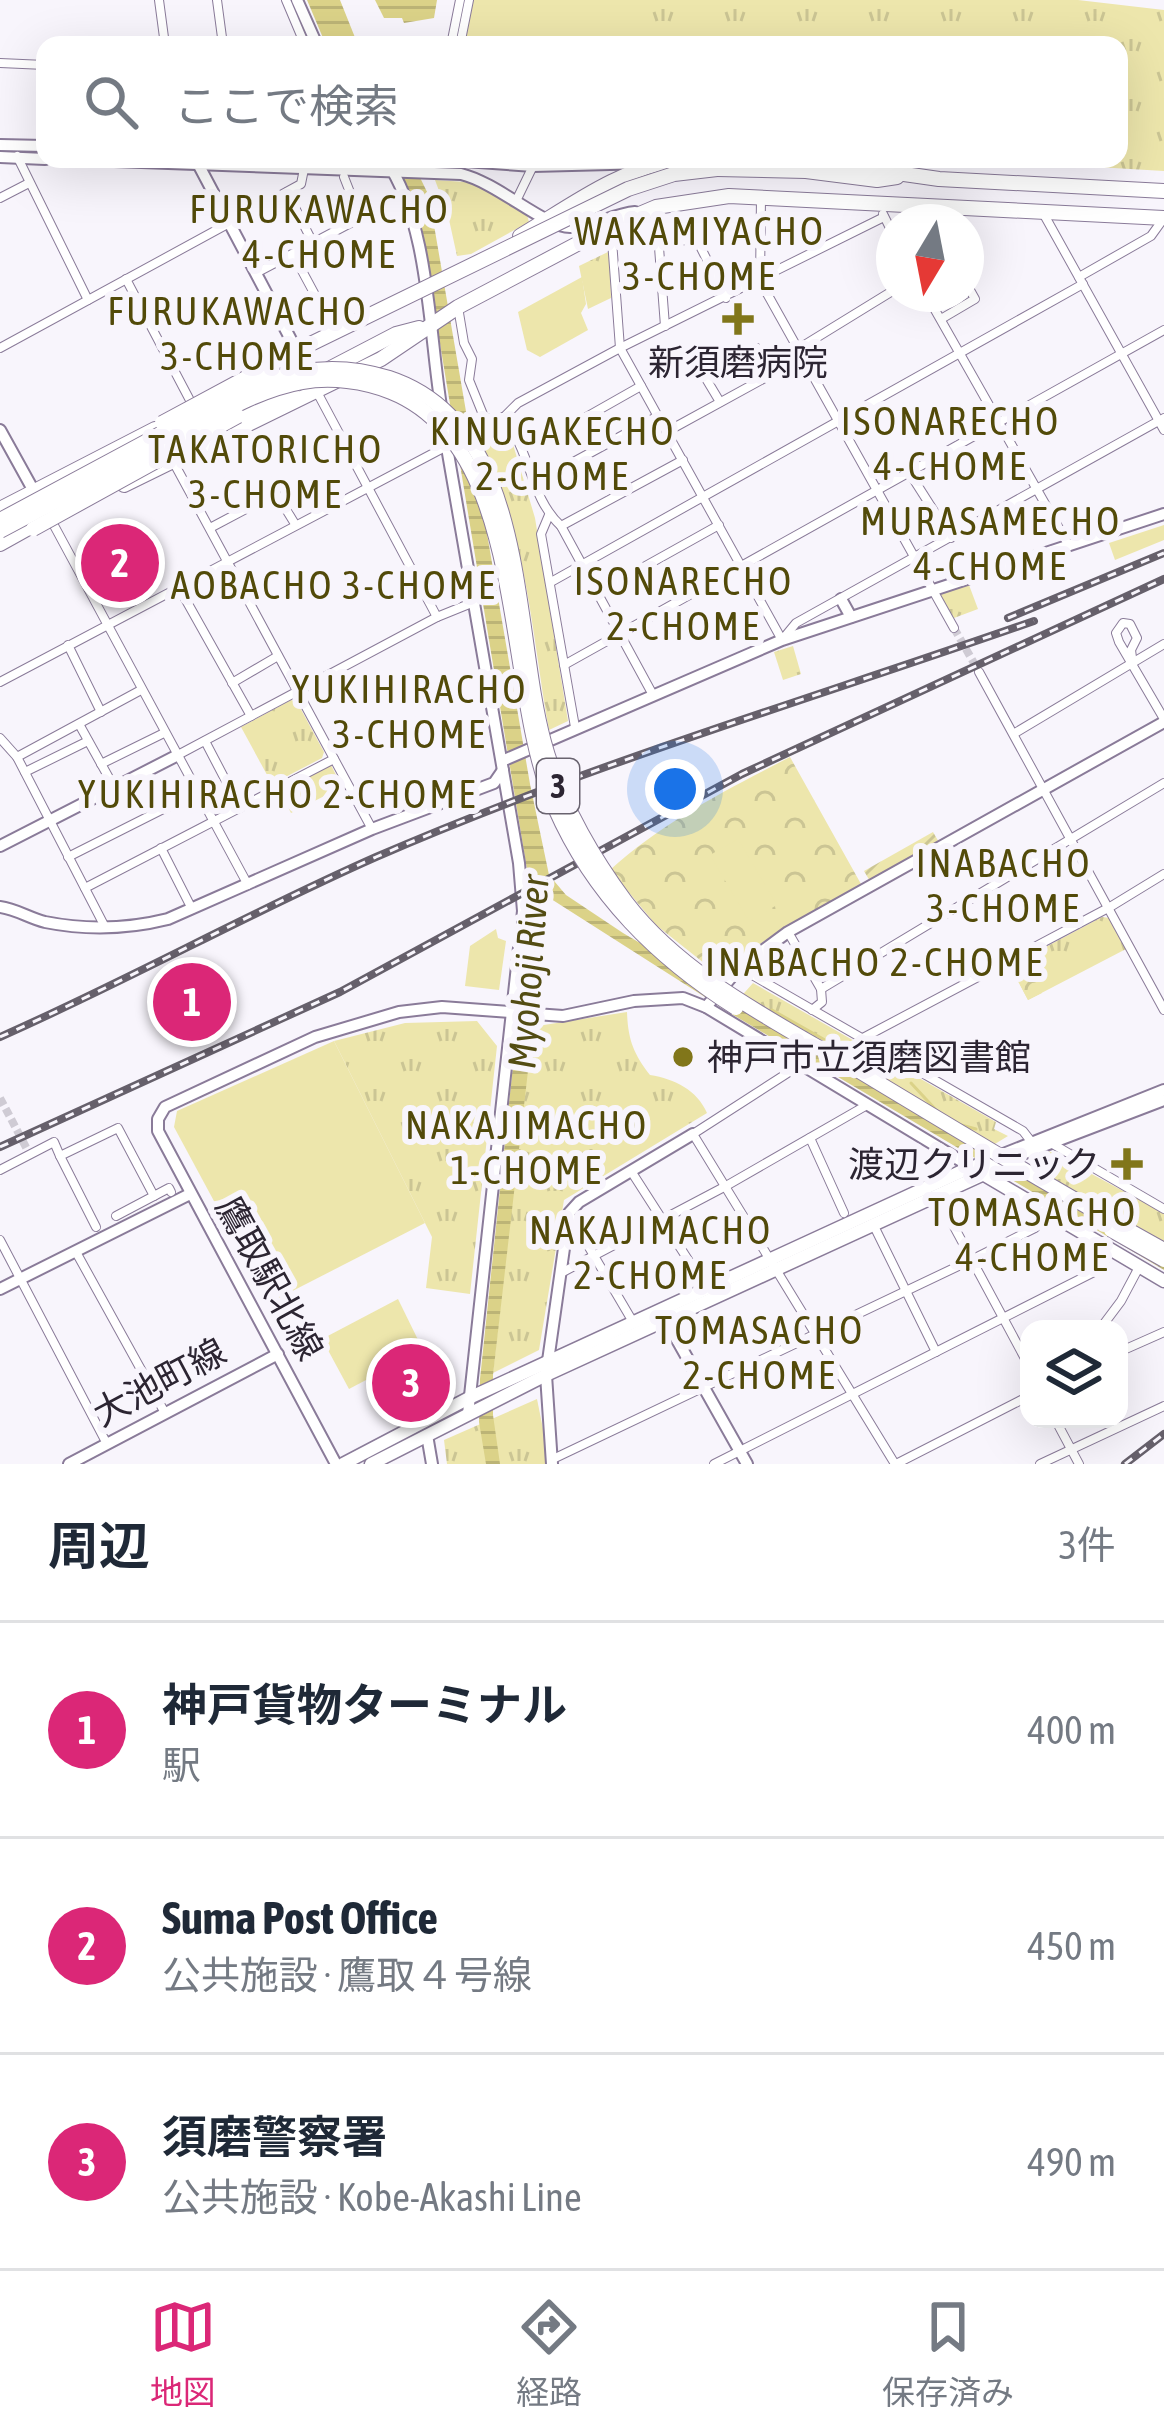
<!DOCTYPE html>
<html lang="ja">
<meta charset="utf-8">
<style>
body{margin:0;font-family:"Asap Condensed","Noto Sans JP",sans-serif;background:#f2f2f3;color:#1f2937}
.controls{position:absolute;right:36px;bottom:36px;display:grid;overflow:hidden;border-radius:24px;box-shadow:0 12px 48px #0002}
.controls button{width:108px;height:108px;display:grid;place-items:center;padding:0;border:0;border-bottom:3px solid #e0e1e3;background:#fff;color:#1f2937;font:60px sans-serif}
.compass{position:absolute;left:876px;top:204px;width:108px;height:108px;border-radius:50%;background:#fff;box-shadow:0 12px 48px #0002;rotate:190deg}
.you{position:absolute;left:675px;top:789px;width:42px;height:42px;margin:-30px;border:9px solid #fff;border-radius:50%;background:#1a73e8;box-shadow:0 0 0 18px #1a73e833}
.badge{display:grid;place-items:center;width:78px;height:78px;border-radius:50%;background:#db2777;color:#fff;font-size:39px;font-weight:700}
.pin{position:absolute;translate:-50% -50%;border:6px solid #fff;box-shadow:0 3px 12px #0006}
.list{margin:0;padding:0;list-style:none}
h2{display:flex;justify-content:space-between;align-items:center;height:156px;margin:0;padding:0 48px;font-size:51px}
h2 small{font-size:39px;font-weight:400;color:#747a83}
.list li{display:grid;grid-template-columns:78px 1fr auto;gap:36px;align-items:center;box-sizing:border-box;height:216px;padding:0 48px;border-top:3px solid #e0e1e3}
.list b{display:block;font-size:45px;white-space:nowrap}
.list p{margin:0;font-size:39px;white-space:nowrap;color:#747a83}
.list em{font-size:39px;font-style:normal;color:#747a83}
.icon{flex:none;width:66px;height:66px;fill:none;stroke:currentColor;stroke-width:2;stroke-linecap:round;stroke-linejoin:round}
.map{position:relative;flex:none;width:1164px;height:1464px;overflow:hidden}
.search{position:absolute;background:#fff;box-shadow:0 12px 48px #0002;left:36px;right:36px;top:36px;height:132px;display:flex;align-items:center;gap:30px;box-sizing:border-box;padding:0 42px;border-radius:24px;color:#747a83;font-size:45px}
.sheet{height:804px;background:#fff}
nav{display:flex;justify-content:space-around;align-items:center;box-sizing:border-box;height:168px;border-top:3px solid #e0e1e3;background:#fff;font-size:33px;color:#747a83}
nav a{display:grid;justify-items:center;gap:6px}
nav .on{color:#db2777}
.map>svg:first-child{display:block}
.grass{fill:url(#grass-tufts)}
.forest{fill:url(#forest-crowns)}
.cemetery{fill:url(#cemetery-stones)}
.garden{fill:url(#garden-furrows)}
.pitch{fill:#ede6ac}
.water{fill:url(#water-rules)}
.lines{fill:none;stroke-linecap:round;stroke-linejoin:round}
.stream{stroke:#dbd288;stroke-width:3}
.street-tunnel{stroke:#cfcbd4;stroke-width:8;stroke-dasharray:8 4;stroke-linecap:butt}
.street-casing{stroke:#8a7b99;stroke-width:10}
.secondary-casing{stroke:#8a7b99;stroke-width:14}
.primary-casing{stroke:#8a7b99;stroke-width:15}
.highway-casing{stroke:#8a7b99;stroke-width:16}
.street{stroke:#fff;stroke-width:8}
.secondary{stroke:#fff;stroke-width:10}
.primary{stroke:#fff;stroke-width:12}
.highway{stroke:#fff;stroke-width:14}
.rail-casing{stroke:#66606b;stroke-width:8}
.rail{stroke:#f8f5fc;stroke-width:3;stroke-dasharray:9;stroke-linecap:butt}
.highway-bridge-casing{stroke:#8a7b99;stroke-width:16;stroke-linecap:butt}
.highway-bridge{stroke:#fff;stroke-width:14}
.poi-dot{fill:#81761a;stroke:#f8f5fc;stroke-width:4.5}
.labels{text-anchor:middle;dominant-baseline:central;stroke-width:12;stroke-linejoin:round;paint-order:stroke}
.shield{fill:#f8f5fc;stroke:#69636f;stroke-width:3}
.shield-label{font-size:33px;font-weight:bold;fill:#2c2532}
.poi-label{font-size:36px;fill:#2c2532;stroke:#f8f5fc}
.street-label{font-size:36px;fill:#2c2532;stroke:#f8f5fc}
.neighbourhood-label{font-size:39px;letter-spacing:3px;fill:#524a09;stroke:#f8f5fc}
.water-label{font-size:39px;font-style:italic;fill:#534c13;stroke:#f8f5fc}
</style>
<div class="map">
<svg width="1164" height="1464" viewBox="0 0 1164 1464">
<defs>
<pattern id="grass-tufts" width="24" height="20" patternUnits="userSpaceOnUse" patternTransform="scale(3)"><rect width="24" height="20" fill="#ede6ac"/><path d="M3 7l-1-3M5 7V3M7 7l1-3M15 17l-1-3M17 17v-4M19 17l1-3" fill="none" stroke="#cbc594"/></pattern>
<pattern id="forest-crowns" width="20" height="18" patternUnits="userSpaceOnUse" patternTransform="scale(3)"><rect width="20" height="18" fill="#ede6ac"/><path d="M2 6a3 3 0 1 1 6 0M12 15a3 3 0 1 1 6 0" fill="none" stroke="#cbc594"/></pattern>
<pattern id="cemetery-stones" width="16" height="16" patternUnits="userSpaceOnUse" patternTransform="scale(3)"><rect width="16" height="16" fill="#ede6ac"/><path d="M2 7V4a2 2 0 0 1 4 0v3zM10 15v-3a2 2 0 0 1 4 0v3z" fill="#cbc594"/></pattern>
<pattern id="garden-furrows" width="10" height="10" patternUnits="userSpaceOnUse" patternTransform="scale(3)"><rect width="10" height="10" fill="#ede6ac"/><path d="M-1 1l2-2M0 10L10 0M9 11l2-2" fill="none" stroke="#cbc594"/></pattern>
<pattern id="water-rules" width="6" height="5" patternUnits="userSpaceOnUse" patternTransform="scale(3)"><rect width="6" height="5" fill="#dbd288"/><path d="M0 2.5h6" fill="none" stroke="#bcb476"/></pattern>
</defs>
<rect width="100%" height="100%" fill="#f8f5fc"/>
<g class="grass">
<path d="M466,0H1078L1164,10V171L963,159H1119V45H457Z"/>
<path d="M435,180L481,183L526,211L529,222L471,254L457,256L448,215Z"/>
<path d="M610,251L611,298L588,309L579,266Z"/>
<path d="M483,425L506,433L512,441L535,518L568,721L549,730C531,630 526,517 471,429Z"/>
<path d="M1164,525V540L1115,560L1109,543Z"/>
<path d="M969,585L978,609L954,618L939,593Z"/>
<path d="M793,646L801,674L783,680L774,652Z"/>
<path d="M291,700L297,702L324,752L322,758L272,784L241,727Z"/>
<path d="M1102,917L1110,918L1126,949L1028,1000L1010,966Z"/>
<path d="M753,983L996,1122L994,1129L1008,1136L990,1147L738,1000Z"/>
<path d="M627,1012C628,1039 633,1053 650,1075C675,1079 697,1090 707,1113L564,1200L539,1350L493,1373L531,1027Z"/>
<path d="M477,1021L497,1046L470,1294L426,1288L432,1237L334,1041L405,1023Z"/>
<path d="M1049,1151L1164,1213V1252L1021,1171Z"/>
<path d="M537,1399L550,1464H447L444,1440Z"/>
</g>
<g class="forest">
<path d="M790,757L861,884L714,971L656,925L610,870C664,821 726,790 790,757Z"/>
<path d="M1021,959L1042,993L1028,1000L1010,966Z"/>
</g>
<path class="cemetery" d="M331,765L342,787L291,813L280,791Z"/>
<path class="garden" d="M933,832L940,844L871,883L864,871Z"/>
<g class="pitch">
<path d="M480,0H612L603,45H471Z"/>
<path d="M582,277L586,304L581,313L588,330L540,357L527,350L518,312Z"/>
<path d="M738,839L777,905L749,921L710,855Z"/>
<path d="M496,929L498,938L506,941L499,990L465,986L470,946Z"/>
<path d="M334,1041L425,1223L269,1303L174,1127L177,1111Z"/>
<path d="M398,1299L423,1350L349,1389L322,1339Z"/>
</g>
<g class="water">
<path d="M307,0H340L358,45H326Z"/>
<path d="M375,0H437L434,18L404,23L402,18H384Z"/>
<path d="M396,159H411L429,196L530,784L549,875L566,895L623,933L1164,1251V1270L730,1013L548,897L493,1375V1415L500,1464H486L479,1422L480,1379L531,894L427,265L417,214Z"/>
</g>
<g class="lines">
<g class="stream">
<path d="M772,1010L832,1044L883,1066"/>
<path d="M911,1083L937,1111"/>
<path d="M961,1125L976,1129"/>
</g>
<g class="street-tunnel">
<path d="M954,628L979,672"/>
<path d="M0,1098L28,1151"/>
</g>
<g class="street-casing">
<g id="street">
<path d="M159,0L165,45"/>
<path d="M217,0L223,45"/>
<path d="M286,0L305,45"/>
<path d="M451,45L460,0"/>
<path d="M460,45L469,0"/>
<path d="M0,63L45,65"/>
<path d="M17,156L88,300"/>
<path d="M287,192L313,243"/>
<path d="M0,198L29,183"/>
<path d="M761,198L760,281L954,628"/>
<path d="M517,199L533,166"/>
<path d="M656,208L665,326"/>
<path d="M1042,211L1164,430"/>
<path d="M883,214L894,236"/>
<path d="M946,222V221"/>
<path d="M611,227L620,348L782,640L796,623L1164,418"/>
<path d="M661,241L697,240L726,298"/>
<path d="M293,254L335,332"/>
<path d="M256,273L360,218L344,177"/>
<path d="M1079,277L1151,236L1164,218"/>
<path d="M126,279L194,408"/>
<path d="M926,294L1069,546"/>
<path d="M458,307L464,343L472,359L469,380L484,417L490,419L504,417"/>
<path d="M941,319L975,299L966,283"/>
<path d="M0,348L301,184L306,159"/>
<path d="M757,348L771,374"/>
<path d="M798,349L894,290"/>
<path d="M696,362L720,402"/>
<path d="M317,392L437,617"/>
<path d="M504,417L518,403L620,348L884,217"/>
<path d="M504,417C506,424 511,429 515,435C532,466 534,501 561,526L653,695"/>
<path d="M581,420L641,386"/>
<path d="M668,431L803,357"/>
<path d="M174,463L372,829"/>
<path d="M909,472L951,538"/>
<path d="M533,484L658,416"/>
<path d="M549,515L541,534L575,727"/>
<path d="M50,518L248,885"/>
<path d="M561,526L683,460"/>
<path d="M210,528L276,493L295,524"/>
<path d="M551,582L1083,284"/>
<path d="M178,586L251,716"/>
<path d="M597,593L719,525"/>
<path d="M68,645L101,712"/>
<path d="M564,665L1164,330"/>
<path d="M1133,665L1131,650L1137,638L1130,624L1123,623L1116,633L1119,642L1164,719"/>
<path d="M979,672L1164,1010"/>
<path d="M0,682L447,446"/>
<path d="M232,683L278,656"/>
<path d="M79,724L114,787"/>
<path d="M1015,733L1164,644"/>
<path d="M0,738L17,757L105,927"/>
<path d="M205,741L240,808"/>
<path d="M176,756L437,617L474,602"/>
<path d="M17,757L141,690"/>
<path d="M101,764L164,733"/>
<path d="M25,772L88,741"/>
<path d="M161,848L192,909"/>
<path d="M68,857L197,792"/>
<path d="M85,888L334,759"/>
<path d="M788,932L821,989L822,1002L812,1010"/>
<path d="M740,968L1023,1131L1030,1140"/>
<path d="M821,989L1164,783"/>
<path d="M861,1039L1110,907L1164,874"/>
<path d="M800,1065L693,1134L895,1464"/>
<path d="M810,1138L844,1213"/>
<path d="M1051,1143L1164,1209"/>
<path d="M60,1156L96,1227"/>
<path d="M0,1170L54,1142L60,1156L118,1128L154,1196"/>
<path d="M631,1171L701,1280"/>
<path d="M937,1195L1029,1366"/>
<path d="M570,1215L633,1322"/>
<path d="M116,1216L169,1188L171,1192"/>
<path d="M874,1226L936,1352"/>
<path d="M0,1240L107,1444"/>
<path d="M76,1252L165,1413"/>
<path d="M561,1273L726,1186L867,1105"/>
<path d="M1100,1329L1121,1301L1138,1269"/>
<path d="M1119,1352L1164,1332"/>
<path d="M1055,1419L1079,1464"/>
<path d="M553,1459L971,1260L1035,1228L1046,1213"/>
<path d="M714,1464L1100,1269L1109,1252"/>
<path d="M896,1464L1029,1396"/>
<path d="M1040,1464L1164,1406"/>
</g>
</g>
<g class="secondary-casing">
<g id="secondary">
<path d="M297,0L317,45"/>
<path d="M0,145L45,146"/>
<path d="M0,157L45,159"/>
<path d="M60,159L461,174C498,183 544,227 570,227C591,228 613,214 635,212"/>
<path d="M385,159C429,221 429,332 441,406"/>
<path d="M437,159L533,166L649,163"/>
<path d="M196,160L298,353"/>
<path d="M0,430L36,495"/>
<path d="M445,436L519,863L523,911L468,1414"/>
<path d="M841,599L851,617"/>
<path d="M502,761L782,640L1164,514"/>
<path d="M0,846L176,756"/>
<path d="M0,907C16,909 29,918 45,922C85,930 128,929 168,919L372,829L494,783L503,770"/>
<path d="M706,1007L739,968L788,932L1164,722"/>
<path d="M984,1174L1004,1161L1164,1100"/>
<path d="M0,1289L190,1194"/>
<path d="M663,1315L747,1464"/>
<path d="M427,1435L432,1464"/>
<path d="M69,1464L278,1354"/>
<path d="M336,1464L158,1131V1119L165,1107L315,1037L399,1012L442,1007L563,1016L634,1001L683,998L706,1007L971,1167L1164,1090"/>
<path d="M552,1464L546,1375L569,1213L579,1202L693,1134"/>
</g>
</g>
<g class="primary-casing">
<g id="primary">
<path d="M343,1464L469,1398L971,1167L1164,1281"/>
<path d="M371,1464L546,1375L984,1174"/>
</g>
</g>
<g class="highway-casing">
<g id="highway">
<path d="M799,159L939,179L1164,191"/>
<path d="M717,169L806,171L877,180L897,177"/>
<path d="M520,236C572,205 618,169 680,159"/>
<path d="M325,371L396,334L419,328"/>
<path d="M238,416L294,387"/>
<path d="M124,485L381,359L458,307L611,226L656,207L729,196L1164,218"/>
<path d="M0,509L155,429"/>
<path d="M0,544L43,520"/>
</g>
</g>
<use href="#street" class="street"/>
<use href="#secondary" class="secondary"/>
<use href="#primary" class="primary"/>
<use href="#highway" class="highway"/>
<g class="rail-casing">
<g id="rail">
<path d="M1008,618L1164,553"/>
<path d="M0,1037C127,981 249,913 376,857C590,764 814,698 1034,621"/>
<path d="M0,1147L340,992L742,774L1164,579"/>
<path d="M1125,1464L1164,1434"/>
</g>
</g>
<use href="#rail" class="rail"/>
<g class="highway-bridge-casing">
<g id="highway-bridge">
<path d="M162,423L290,354L628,189L674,174L717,169"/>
<path d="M0,520C51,493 101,466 151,439C191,417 230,393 273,379C311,366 351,366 389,378C530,424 512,625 544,742C560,801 589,852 626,902C684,978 779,1023 859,1071C960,1132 1061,1193 1164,1250"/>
<path d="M33,529L238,416"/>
<path d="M0,531C59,500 118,468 177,437C216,416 257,390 302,382C331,377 364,381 391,392C530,448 501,686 555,808C593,895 657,958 736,1008"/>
<path d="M1111,1230L1164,1260"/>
</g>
</g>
<use href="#highway-bridge" class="highway-bridge"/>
</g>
<g class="poi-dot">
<path d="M732 301h12v12h12v12h-12v12h-12v-12h-12v-12h12z"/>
<circle cx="683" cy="1057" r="12"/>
<path d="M1121 1146h12v12h12v12h-12v12h-12v-12h-12v-12h12z"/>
</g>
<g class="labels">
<rect class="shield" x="537" y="759" width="42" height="54" rx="9"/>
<g class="shield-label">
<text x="558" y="786">3</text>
</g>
<g class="poi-label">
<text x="738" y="362">新須磨病院</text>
<text x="707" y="1057" text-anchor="start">神戸市立須磨図書館</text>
<text x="1100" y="1164" text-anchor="end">渡辺クリニック</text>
</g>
<g class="street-label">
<text transform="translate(270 1278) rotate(61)">鷹取駅北線</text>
<text transform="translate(159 1382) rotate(-28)">大池町線</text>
</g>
<g class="neighbourhood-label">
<text x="320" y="209">FURUKAWACHO<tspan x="320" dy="45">4-CHOME</tspan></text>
<text x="700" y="231">WAKAMIYACHO<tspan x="700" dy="45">3-CHOME</tspan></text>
<text x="238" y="311">FURUKAWACHO<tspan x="238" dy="45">3-CHOME</tspan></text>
<text x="951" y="421">ISONARECHO<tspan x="951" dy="45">4-CHOME</tspan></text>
<text x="553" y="431">KINUGAKECHO<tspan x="553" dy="45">2-CHOME</tspan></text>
<text x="266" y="449">TAKATORICHO<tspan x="266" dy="45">3-CHOME</tspan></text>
<text x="991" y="521">MURASAMECHO<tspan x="991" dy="45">4-CHOME</tspan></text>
<text x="684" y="581">ISONARECHO<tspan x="684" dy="45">2-CHOME</tspan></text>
<text x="334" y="585">AOBACHO 3-CHOME</text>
<text x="410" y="689">YUKIHIRACHO<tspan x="410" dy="45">3-CHOME</tspan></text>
<text x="278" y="794">YUKIHIRACHO 2-CHOME</text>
<text x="1004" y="863">INABACHO<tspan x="1004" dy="45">3-CHOME</tspan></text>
<text x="875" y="962">INABACHO 2-CHOME</text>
<text x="527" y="1125">NAKAJIMACHO<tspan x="527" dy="45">1-CHOME</tspan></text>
<text x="1033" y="1212">TOMASACHO<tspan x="1033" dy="45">4-CHOME</tspan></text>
<text x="651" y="1230">NAKAJIMACHO<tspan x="651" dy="45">2-CHOME</tspan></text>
<text x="760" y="1330">TOMASACHO<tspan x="760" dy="45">2-CHOME</tspan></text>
</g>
<g class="water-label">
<text transform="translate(528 972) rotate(-86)">Myohoji River</text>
</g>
</g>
</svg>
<div class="controls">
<button><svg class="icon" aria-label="layers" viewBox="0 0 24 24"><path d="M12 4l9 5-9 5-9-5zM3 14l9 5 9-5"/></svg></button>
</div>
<svg class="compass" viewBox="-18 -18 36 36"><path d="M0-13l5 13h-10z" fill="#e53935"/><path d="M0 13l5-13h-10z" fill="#747a83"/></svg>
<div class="you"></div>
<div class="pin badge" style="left:192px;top:1002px">1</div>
<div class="pin badge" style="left:120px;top:563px">2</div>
<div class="pin badge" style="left:411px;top:1383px">3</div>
<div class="search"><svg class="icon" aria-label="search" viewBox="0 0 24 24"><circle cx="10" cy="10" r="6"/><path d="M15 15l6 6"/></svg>ここで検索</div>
</div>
<section class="sheet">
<h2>周辺<small>3件</small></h2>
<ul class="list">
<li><span class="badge">1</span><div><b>神戸貨物ターミナル</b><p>駅</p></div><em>400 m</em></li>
<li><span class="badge">2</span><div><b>Suma Post Office</b><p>公共施設 · 鷹取４号線</p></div><em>450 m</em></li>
<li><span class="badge">3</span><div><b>須磨警察署</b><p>公共施設 · Kobe-Akashi Line</p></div><em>490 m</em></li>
</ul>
</section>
<nav>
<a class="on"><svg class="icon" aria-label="map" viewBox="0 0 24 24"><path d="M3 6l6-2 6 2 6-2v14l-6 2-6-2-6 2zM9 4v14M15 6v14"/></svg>地図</a>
<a><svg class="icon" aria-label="directions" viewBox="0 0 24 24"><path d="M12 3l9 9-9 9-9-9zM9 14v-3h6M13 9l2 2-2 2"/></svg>経路</a>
<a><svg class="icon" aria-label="saved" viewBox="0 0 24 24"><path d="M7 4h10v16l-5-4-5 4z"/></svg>保存済み</a>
</nav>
